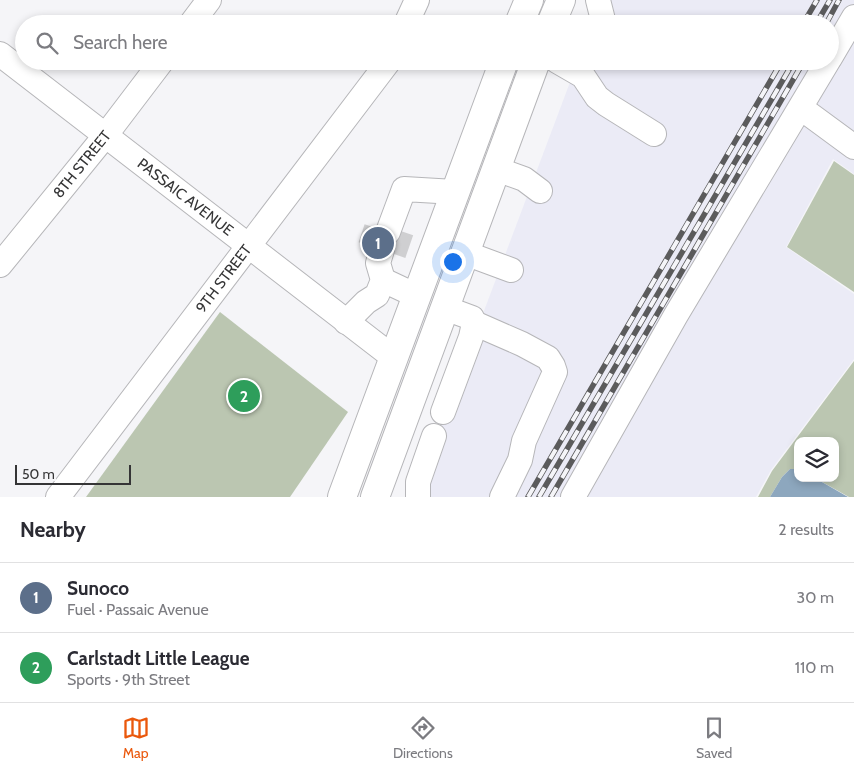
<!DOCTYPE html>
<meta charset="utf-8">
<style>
body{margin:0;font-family:Cabin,sans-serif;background:#f2f2f3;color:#2b2b33}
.controls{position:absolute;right:15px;bottom:15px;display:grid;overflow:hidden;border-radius:10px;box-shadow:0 2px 8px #0003}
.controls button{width:45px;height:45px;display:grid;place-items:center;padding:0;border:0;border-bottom:1px solid #e1e1e2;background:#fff;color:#2b2b33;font:25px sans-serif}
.scale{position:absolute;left:15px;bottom:12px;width:116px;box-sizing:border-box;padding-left:5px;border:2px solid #353536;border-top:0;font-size:14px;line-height:18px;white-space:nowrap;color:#353536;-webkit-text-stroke:4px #f5f5f8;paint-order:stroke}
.you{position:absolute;left:452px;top:261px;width:18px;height:18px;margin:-12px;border:4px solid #fff;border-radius:50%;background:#1a73e8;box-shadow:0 0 0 8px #1a73e833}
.badge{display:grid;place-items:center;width:32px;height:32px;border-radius:50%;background:#ea580c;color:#fff;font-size:16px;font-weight:700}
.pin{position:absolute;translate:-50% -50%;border:2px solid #fff;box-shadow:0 1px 5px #0006}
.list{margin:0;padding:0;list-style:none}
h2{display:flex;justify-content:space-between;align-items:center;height:65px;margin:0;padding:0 20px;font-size:21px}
h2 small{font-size:16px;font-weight:400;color:#7c7c81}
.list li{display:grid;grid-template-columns:32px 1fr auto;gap:15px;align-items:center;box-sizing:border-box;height:70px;padding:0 20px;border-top:1px solid #e1e1e2}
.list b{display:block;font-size:19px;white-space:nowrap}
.list p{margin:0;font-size:16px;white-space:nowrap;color:#7c7c81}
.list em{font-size:16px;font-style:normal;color:#7c7c81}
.icon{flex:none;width:28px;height:28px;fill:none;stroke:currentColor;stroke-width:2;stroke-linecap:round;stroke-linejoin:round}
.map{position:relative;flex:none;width:854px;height:497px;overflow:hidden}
.search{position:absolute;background:#fff;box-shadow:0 2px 8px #0003;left:15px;right:15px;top:15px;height:55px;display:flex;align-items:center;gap:12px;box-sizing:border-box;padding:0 18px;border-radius:28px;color:#7c7c81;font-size:19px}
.sheet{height:205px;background:#fff}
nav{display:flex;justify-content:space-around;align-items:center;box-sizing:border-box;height:70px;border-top:1px solid #e1e1e2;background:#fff;font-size:14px;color:#7c7c81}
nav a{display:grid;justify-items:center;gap:2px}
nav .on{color:#ea580c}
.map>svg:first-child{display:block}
.built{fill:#ebebf6}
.green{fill:#bbc6b1}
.water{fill:#8da7be}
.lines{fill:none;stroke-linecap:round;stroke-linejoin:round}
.minor-tunnel{stroke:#cfcfd1;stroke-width:24;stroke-dasharray:24 12;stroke-linecap:butt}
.minor-casing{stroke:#b6b6b9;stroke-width:26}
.highway-casing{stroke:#b6b6b9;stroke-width:30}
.minor{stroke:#fff;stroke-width:24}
.highway{stroke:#fff;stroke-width:28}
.rail-casing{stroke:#5b5b5c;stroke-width:5.5}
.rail{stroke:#f5f5f8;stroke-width:4;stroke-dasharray:11;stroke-linecap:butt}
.labels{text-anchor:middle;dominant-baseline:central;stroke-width:4;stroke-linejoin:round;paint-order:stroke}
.street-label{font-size:15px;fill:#353536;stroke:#f5f5f8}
</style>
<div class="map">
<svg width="854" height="497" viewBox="0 0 854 497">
<rect width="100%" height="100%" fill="#f5f5f8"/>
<path class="built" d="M601,0H854V174L833,159L786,247L854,294V359L771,470L756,497H414L578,61H830V24H592Z"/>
<g class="green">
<path d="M834,161L854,175V292L787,247Z"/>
<path d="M220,312L348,412L290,497H86Z"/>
<path d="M854,361V497H849L815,478H835V441H798V469H790L782,477L770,497H758L772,471Z"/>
</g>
<path class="water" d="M790,469H798V478H815L848,497H770L782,477Z"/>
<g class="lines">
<g class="minor-tunnel">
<path d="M370,246L376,228"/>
<path d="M394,254L404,225"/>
</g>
<g class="minor-casing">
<g id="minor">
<path d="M598,0L604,24"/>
<path d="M191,24L209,0"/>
<path d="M406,24L417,0"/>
<path id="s1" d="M0,54L394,358"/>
<path d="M830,58L854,17"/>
<path d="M557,61L583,76L597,97L606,104L654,134"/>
<path d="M801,108L854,147"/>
<path d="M496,169L524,179L540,191"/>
<path d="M388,232L404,189L455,192"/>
<path d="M465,253L511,270"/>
<path id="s2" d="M0,265L105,136L162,61"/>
<path d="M383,280L417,296"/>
<path d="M346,322L366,302L377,295L383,280L378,263L382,250"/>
<path d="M474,323L522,344L548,358L553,366L555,372L524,441L520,460L502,497"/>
<path d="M443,412L471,337L474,323L472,318L445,308"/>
<path id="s3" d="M58,497L389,61"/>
<path d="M418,497V482L434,436"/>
<path d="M573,497L676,315L828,61"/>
</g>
</g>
<g class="highway-casing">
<g id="highway">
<path d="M519,24L529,0"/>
<path d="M551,24L561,0"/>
<path d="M342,497L504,61"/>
<path d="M375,497L536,61"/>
</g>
</g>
<use href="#minor" class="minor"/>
<use href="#highway" class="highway"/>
<g class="rail-casing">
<g id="rail">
<path d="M803,24L817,0"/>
<path d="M816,24L830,0"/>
<path d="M826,24L839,0"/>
<path d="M528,497L782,61"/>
<path d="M539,497L794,61"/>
<path d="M551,497L804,61"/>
</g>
</g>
<use href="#rail" class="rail"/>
</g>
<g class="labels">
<g class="street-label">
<text stroke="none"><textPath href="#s2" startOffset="130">8TH STREET</textPath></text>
<text stroke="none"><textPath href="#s1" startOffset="234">PASSAIC AVENUE</textPath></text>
<text stroke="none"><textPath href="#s3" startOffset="274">9TH STREET</textPath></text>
</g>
</g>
</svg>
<div class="controls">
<button><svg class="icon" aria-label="layers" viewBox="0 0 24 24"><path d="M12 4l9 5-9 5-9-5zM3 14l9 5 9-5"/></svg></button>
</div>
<div class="scale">50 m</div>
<div class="you"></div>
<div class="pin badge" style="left:378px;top:243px;background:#5c6f8a">1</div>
<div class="pin badge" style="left:244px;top:396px;background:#2e9e5b">2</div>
<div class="search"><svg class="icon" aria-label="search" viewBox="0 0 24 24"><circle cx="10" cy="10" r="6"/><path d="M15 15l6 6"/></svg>Search here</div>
</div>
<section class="sheet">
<h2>Nearby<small>2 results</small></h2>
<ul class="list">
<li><span class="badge" style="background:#5c6f8a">1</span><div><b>Sunoco</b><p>Fuel · Passaic Avenue</p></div><em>30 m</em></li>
<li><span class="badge" style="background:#2e9e5b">2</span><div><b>Carlstadt Little League</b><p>Sports · 9th Street</p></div><em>110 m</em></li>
</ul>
</section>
<nav>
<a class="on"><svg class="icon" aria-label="map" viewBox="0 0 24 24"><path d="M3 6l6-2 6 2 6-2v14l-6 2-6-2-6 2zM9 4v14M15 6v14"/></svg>Map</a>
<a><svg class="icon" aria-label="directions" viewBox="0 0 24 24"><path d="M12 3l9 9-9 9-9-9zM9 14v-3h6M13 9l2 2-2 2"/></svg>Directions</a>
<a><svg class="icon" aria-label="saved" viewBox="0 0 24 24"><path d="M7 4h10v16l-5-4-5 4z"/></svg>Saved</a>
</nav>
